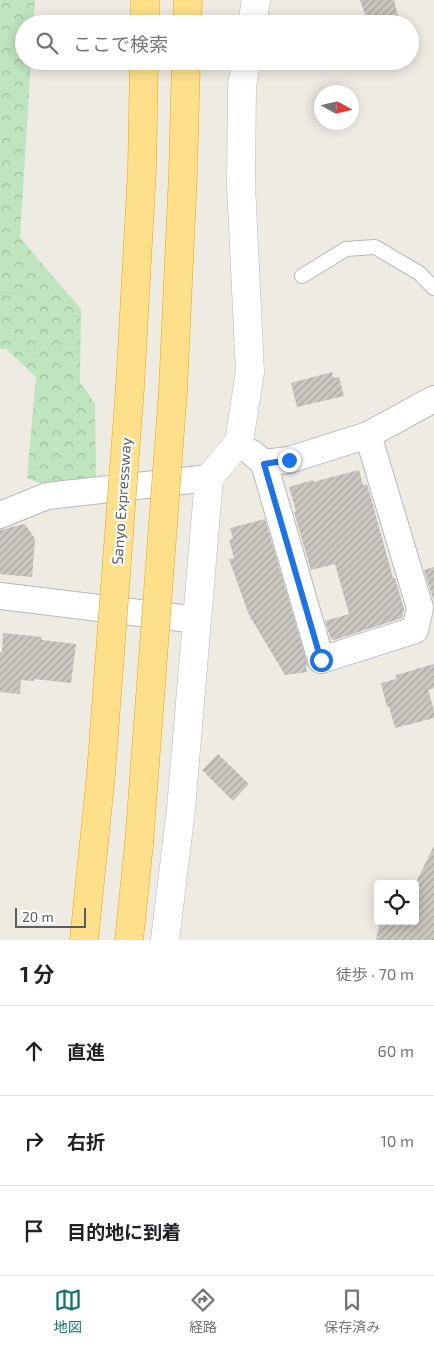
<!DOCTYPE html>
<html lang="ja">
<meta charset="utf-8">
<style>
body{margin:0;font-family:"Exo 2","Noto Sans JP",sans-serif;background:#f6f6f6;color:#202124}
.controls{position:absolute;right:15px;bottom:15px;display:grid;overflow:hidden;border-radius:5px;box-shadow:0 2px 12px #0003}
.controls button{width:45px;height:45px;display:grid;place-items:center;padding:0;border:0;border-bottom:1px solid #e0e0e0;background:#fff;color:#202124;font:25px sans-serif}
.compass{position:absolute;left:314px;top:85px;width:45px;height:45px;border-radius:50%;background:#fff;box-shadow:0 2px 12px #0003;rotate:98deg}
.scale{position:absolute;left:15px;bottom:12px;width:71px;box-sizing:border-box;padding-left:5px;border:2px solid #5a5e63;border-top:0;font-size:14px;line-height:18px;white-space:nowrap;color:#5a5e63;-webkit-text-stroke:4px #fff;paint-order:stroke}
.stop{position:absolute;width:15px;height:15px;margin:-11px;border:4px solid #1a73e8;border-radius:50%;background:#fff}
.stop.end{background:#1a73e8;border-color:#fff;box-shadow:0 1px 5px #0008}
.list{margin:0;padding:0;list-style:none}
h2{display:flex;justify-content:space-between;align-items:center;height:65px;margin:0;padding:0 20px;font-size:21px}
h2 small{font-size:16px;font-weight:400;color:#757577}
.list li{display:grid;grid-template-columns:32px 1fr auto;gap:15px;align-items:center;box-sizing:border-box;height:90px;padding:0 20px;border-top:1px solid #e0e0e0}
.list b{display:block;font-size:19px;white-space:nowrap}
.list em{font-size:16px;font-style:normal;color:#757577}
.icon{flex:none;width:28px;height:28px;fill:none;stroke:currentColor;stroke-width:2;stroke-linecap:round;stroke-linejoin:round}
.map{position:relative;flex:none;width:434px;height:940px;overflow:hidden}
.search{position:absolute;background:#fff;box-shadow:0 2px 12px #0003;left:15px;right:15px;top:15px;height:55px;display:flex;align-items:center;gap:12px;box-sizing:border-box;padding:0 18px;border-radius:28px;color:#757577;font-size:19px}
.sheet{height:335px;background:#fff}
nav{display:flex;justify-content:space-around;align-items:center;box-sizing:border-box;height:70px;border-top:1px solid #e0e0e0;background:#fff;font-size:14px;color:#757577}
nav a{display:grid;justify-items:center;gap:2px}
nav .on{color:#0f766e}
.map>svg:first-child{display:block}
.forest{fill:url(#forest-crowns)}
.building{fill:url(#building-hatch)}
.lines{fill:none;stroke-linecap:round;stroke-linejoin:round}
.service-casing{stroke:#b5b8bd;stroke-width:16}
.minor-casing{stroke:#b5b8bd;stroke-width:28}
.tertiary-casing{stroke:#b5b8bd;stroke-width:29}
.motorway-casing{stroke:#efa400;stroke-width:29}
.service{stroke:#fff;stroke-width:14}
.minor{stroke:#fff;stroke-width:26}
.tertiary{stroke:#fff;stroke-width:28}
.motorway{stroke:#fde089;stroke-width:28}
.motorway-bridge-casing{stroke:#efa400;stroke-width:29;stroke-linecap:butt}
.motorway-bridge{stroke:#fde089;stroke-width:28}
.route{stroke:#1a73e8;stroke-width:6}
.labels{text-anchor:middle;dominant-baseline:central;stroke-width:4;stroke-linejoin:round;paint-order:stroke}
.street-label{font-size:15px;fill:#5a5e63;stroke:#fff}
</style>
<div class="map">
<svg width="434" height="940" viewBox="0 0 434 940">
<defs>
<pattern id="forest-crowns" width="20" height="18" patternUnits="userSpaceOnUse" patternTransform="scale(1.25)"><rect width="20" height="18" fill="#bee5be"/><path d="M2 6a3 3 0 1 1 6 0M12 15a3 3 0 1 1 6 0" fill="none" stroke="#9dbd9e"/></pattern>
<pattern id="building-hatch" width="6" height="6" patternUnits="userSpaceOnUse" patternTransform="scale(1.25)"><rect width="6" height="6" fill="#cac7c1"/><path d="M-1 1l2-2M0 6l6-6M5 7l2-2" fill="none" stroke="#a7a5a0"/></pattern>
</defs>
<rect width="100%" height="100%" fill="#edebe2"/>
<path class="forest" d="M0,0H35L33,24H24V61H31L20,238L81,309L80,382L95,404L96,483L63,492L27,478L36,377L6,349H0Z"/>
<g class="building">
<path d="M360,0H394L400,24H368Z"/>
<path d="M332,372L333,378L339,377L344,396L297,407L291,383Z"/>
<path d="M359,470L363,485L367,484L393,578H395L404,609L402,618L334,640L331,639L325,621L349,614L335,564L311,570L294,512L296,511L289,487L313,480V482Z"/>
<path d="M265,519L308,666L306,667L307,672L285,675L249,615L229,559L234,558L229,540L233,539L230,528Z"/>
<path d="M25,524L35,539L32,577L0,574V530Z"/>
<path d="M434,567V602L424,570Z"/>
<path d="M3,633L42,637V640L76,644L71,683L34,679V681L21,680L20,694L0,692V652L2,653Z"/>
<path d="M434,664V688L428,690L434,710V718L395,728L389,706L387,707L381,683L396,679V675Z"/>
<path d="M218,754L249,784L233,801L202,770Z"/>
<path d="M434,846V940H376L380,921H415V884Z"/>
</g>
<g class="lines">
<g class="service-casing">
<path id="service" d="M302,276L346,249L375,247L419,273L434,288"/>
</g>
<g class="minor-casing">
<g id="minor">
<path d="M252,453L264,463L289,460L368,435L434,399"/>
<path d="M264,463L321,660L415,630L420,608L368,435"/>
<path d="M0,515L47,496L209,478"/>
<path d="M0,596L197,620"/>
</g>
</g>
<g class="tertiary-casing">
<g id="tertiary">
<path d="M252,24L256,0"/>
<path d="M165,940L181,809L209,478L239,442L250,372L241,184L242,86L246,61"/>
</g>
</g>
<g class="motorway-casing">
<g id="motorway">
<path d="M145,24V0"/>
<path d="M187,24L188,0"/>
<path d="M130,387L142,170L144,61"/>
<path d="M173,391L183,173L186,61"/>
<path d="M84,940L101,774"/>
<path d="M129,940L139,844"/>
</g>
</g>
<use href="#service" class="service"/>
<use href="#minor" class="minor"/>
<use href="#tertiary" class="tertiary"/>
<use href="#motorway" class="motorway"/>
<g class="motorway-bridge-casing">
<g id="motorway-bridge">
<path d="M101,774L130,387"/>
<path d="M139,844L173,391"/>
</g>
</g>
<use href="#motorway-bridge" class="motorway-bridge"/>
</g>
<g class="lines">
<path class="route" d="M289,460L264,464L321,660"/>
</g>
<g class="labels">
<g class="street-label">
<text transform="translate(121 501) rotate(-86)">Sanyo Expressway</text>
</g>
</g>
</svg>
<div class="controls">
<button><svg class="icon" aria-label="locate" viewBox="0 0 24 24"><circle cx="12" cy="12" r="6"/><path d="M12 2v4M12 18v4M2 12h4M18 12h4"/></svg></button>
</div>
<svg class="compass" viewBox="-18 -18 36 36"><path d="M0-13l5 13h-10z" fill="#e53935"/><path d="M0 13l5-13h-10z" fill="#757577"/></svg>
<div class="scale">20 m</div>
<div class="stop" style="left:321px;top:660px"></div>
<div class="stop end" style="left:289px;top:460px"></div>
<div class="search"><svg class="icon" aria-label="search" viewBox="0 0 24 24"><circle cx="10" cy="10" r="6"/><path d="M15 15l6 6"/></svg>ここで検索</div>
</div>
<section class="sheet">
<h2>1 分<small>徒歩 · 70 m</small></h2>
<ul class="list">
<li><svg class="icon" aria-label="ahead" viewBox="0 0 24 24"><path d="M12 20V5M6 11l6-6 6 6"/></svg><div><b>直進</b></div><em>60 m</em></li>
<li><svg class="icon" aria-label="right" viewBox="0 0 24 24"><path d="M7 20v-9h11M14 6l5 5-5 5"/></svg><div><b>右折</b></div><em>10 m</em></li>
<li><svg class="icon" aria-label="arrive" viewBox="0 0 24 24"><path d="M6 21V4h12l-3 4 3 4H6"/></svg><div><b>目的地に到着</b></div></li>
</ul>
</section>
<nav>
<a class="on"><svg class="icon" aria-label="map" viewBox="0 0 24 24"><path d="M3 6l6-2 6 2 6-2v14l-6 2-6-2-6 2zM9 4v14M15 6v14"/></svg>地図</a>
<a><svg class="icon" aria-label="directions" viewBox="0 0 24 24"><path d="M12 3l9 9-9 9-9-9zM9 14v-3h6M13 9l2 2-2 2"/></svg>経路</a>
<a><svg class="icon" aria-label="saved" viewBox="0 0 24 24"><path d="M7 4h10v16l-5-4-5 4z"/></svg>保存済み</a>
</nav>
